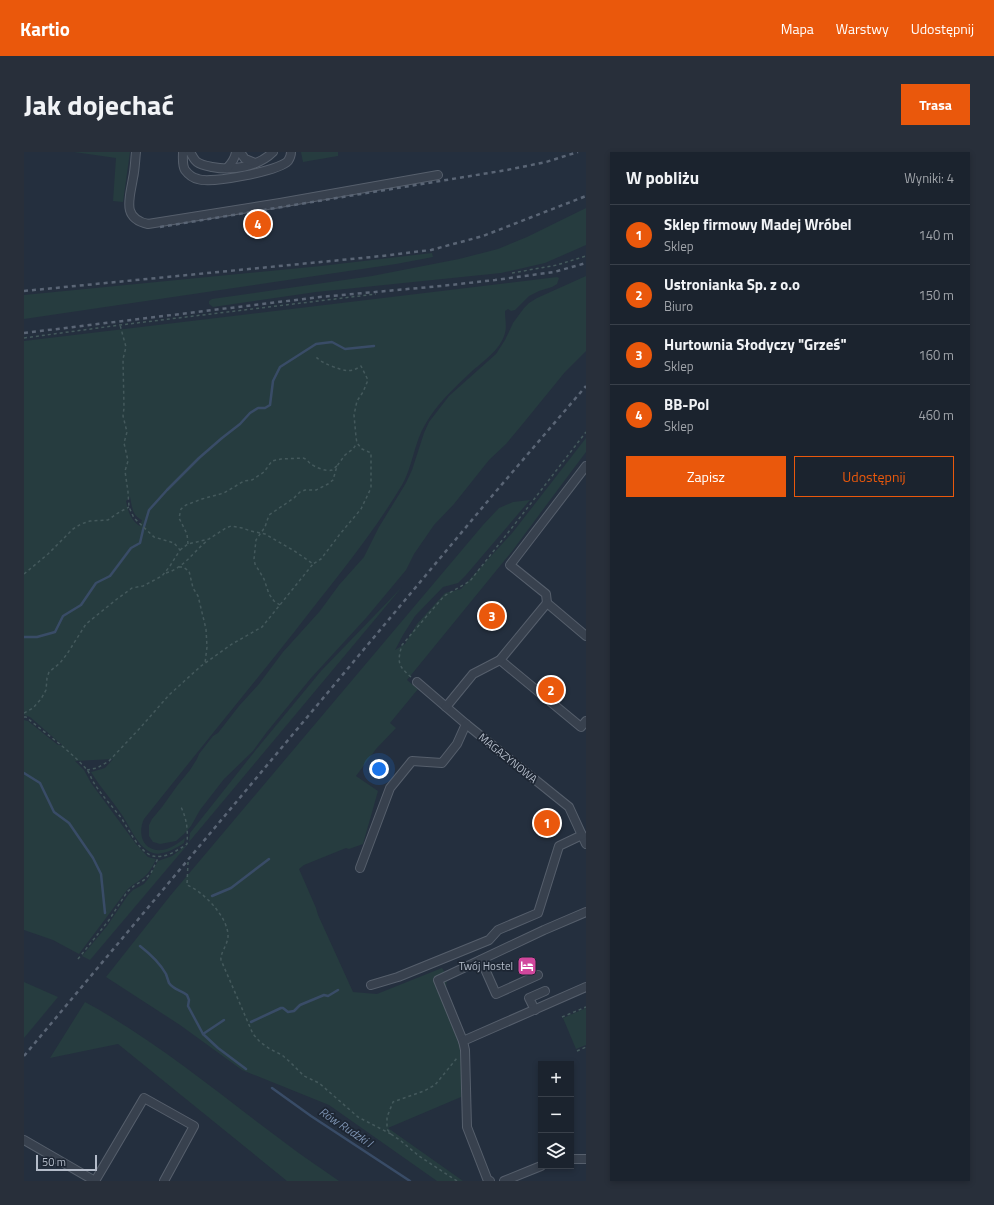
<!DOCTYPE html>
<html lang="pl">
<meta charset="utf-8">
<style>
body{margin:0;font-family:"Titillium Web",sans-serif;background:#282f3a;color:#f1f3f6}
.controls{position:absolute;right:12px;bottom:12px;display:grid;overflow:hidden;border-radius:0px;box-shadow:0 2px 6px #0003}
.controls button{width:36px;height:36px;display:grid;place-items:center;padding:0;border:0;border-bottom:1px solid #39404a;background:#1b232e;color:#f1f3f6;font:20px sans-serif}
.scale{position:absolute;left:12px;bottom:10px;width:61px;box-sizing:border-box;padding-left:4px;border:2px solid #b4bcc9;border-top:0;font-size:11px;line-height:14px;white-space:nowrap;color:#b4bcc9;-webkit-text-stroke:3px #1d2633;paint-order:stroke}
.you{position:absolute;left:355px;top:617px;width:14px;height:14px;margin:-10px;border:3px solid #fff;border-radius:50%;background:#1a73e8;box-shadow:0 0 0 6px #1a73e833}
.badge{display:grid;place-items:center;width:26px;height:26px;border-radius:50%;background:#ea580c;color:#fff;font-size:13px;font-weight:700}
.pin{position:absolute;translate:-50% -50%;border:2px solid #fff;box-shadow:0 1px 4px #0006}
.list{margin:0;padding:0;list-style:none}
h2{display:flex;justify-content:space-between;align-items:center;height:52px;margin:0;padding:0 16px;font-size:17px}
h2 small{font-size:13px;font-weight:400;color:#a0a4aa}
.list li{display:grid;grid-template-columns:26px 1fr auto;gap:12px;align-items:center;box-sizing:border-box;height:60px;padding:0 16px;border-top:1px solid #39404a}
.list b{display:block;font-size:15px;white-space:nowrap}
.list p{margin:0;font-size:13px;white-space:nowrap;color:#a0a4aa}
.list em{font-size:13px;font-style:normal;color:#a0a4aa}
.actions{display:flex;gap:8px;padding:12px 16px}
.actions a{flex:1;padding:9px 0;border:1px solid #ea580c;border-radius:0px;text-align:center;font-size:14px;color:#ea580c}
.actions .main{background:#ea580c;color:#fff}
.icon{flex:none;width:22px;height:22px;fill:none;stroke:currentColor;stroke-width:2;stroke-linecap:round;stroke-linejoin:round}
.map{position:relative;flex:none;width:562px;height:1029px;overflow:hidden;border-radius:0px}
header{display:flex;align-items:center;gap:24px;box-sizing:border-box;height:56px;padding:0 20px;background:#ea580c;color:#fff}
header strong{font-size:19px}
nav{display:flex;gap:22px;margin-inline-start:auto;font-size:14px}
.intro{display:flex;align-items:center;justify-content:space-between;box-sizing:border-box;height:96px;padding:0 24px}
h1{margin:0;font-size:28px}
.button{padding:10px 18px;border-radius:0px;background:#ea580c;color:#fff;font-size:14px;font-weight:700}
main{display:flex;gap:24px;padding:0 24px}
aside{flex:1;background:#1b232e;border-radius:0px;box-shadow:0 2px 6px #0003}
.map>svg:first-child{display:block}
.green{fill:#263c3f;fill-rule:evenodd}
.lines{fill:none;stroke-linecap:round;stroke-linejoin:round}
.stream{stroke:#394c67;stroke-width:2.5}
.minor-casing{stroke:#565f6c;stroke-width:10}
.path{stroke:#44595c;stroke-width:1.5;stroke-dasharray:3 3;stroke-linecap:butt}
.minor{stroke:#38414e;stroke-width:8}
.rail{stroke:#5a6575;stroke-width:2.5;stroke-dasharray:4 4;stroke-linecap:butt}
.labels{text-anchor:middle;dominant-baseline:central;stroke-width:3.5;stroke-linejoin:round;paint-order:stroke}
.street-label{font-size:11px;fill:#b4bcc9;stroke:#1d2633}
.poi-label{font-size:11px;fill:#b4bcc9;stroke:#1d2633;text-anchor:end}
.water-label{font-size:12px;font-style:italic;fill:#7c92b1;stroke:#1d2633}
</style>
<header>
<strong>Kartio</strong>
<nav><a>Mapa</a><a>Warstwy</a><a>Udostępnij</a></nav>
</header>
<div class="intro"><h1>Jak dojechać</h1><a class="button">Trasa</a></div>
<main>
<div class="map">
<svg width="562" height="1029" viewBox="0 0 562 1029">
<rect width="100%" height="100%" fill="#242f3e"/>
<g class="green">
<path d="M50,0H106L99,50L89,49L92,6Z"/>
<path d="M277,0H314V4L279,10Z"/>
<path d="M562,56V93L521,111L477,121L292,140L189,155L185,152V149L188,147L348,124L435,107L474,97L503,85Z"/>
<path d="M408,101L409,105L372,112L0,167V143L297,114Z"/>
<path d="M562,124V199L541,220L497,274L482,292L465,308L430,352L410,373L390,402L382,418L342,466L287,526L242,581L229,599L200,627L176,658L167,674L160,682L152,689L136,692L129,690L125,684V673L128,667L138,655L153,634L166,618L173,607L175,602L189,584L194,581L215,554L235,532L259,500L296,459L315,433L340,405L355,375L382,331L388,318L400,281L405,270L425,244L472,202L481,188L489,171L500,156L505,151L513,146Z"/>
<path d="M533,125L535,126L533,132L528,135L515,139L505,144L491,158L487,159L484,157L481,159C481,167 483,174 481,181C476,199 459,209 446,221C430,236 413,252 402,271C390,290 389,314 378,333C347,385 308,431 271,479C221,542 170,604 120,667C113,682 119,700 138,698C146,697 155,691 161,686L160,691C152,696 139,704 129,701C114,696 106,675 98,663C88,648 76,635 67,620L81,616L89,607L51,609L60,618L67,631L112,692L124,705L132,707C130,712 127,717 124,721C118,728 109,732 103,738L55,802L29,788L0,778V568L4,569L34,593H38L6,565L0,563V189ZM106,345C108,354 108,364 118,368L116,374C107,369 104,359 102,349Z"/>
<path d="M562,286V300L535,336L489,398L383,528L394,537L366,571L372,576L352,597L332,624L354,639L339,692L325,697L322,696L280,713L275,717L292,756L294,763L329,840L353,842L418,816L423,824L421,850L437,893V945L364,976L439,1029H413L305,953L218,918L156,873L82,825L146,744L459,373L475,356L489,350L506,348L442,423L434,431L419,435L391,464L379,483L371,498L381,492L393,472L421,441L437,437L489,380Z"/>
<path d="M378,435L165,690L166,681L231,599L297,519Z"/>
<path d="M164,692L66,808L58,804L83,774L104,743L109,738L120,732L124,727L134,709L148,704Z"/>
<path d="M0,830L34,845L0,886Z"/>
<path d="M61,850C133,889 195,942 260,990C278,1004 297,1016 315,1029H263L94,892L26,906Z"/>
<path d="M562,856V893L552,897L539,866Z"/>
</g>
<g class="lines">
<g class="stream">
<path d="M0,485H13L31,480L39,464L57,453L72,431L86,424L107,396L116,391L119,378L125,358L143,338L175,306L198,286L216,272L226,261L234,256H241L246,253L249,229L256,215L292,192L308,190L321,197L350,194"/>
<path d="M0,621L16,631L30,660L45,671L69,706L77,722L81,761"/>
<path d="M188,744L207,736L245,707"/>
<path d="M116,794C125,801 136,811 142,822C143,825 144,828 145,831C150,838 157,838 163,843L165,848L164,854L179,882L194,896L222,917"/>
<path d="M227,870L257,856H259L264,860L270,859L276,853L300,843L304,844L314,838"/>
<path d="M179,882L200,868"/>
<path d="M248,936L287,964L386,1029"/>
</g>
<g class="minor-casing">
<g id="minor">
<path d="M112,0C111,9 111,17 109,26C106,46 97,66 124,72L256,51L414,23"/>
<path d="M159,0C159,6 158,13 161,18C164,22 169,26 174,27C186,32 255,19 264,9C266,6 267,3 267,0"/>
<path d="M166,0C168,3 170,8 173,10C177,13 183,14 188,15C208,19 234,15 249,0"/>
<path d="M216,0L221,7L231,11"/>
<path d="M203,16C207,12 211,7 212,0"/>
<path d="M523,451L522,442L486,413L562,314"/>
<path d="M476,508L557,575L562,569"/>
<path d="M393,530L442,572L545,655L562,692"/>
<path d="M422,555L449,522L476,508L523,451L562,484"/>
<path d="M336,716L366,636L388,609L418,611L433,592L442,572"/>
<path d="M457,808L472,842L514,823"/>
<path d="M347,833L374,825L465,788L474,778L514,761L535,694L558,683"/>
<path d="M511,858L505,846L521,839"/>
<path d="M439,889L414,828L520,778L562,760"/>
<path d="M0,988L71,1029"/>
<path d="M547,1007H562"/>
<path d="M71,1029L120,946L170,974L140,1029"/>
<path d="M466,1029H464L443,975L441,898L439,889L562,835"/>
<path d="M480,1029L517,1014"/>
</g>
</g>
<g class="path">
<path d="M488,121L533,113L562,104"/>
<path d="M0,186L96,173L352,142"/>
<path d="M164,392L163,382L155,366L157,357L162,353L178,347L200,341L220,329L228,328L240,320L248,309L257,307L279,306C283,307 284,310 287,312C291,315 302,320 308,318C310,317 311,315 313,314"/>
<path d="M156,398L164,392L185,387L202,376L207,374L218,376L227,379L241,382L272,400L289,412L297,407L316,382L337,357L347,336V301L338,297L333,291L332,285L330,263L333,249L339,240L344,228L337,214C325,222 319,218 307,214C300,211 296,209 291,204"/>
<path d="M155,415H159L165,419L169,436L174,444L182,477L183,495L181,511"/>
<path d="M142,421C160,416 170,399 184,388"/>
<path d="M0,422L24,402L49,377L57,372L66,369L84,368L94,361L105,355"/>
<path d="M256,453L250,449L245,442L240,427L231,412L230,407L232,388L241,375L245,363L270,346L276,340L281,338H292L304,332L309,328L313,314L321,303L329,297L333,291"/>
<path d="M387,525C374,514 373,510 378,493L420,444L446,429L494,368L562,280"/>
<path d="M0,561L9,556L17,547L22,538L23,526L25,520L36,511L43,502L62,472L93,447L108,436L119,434L138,424L146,414L156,398L150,391L130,385L110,366L105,355L104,340L101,319L104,309L100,291L103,280L99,264L100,256L99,207L102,195L96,173"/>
<path d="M0,565H2C22,582 46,598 63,618C66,621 67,627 70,631C78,644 89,655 98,667C105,678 116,701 129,704C141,707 154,698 163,692C164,679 163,667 157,655"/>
<path d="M63,618L73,616L85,609L117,575L145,543L177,514L208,492L238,475L289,412"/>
<path d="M164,710L163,733C180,740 205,766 204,785C203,794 196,801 197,808L229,882L236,890L246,897L258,903L266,910L280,924L295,931L334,965L367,982"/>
<path d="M54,807L85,768L103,740L111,733L120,728L127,721L135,704"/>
<path d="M538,865L562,855"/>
<path d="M553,899L562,895"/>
<path d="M433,1029L395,1004L377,989L367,982L363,977V965L369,950L400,939L411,933L433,906"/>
</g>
<use href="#minor" class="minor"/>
<g class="rail">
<path d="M136,75L483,18L522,10L554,0"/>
<path d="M0,139L358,104L407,98L459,84L562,44"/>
<path d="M0,181L296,145L417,134L471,128L530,120L562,111"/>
<path d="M0,904L468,344L562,234"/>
</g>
</g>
<defs>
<g id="hotel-square" transform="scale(1)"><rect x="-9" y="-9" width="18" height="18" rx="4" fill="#d1479c" stroke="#1d2633"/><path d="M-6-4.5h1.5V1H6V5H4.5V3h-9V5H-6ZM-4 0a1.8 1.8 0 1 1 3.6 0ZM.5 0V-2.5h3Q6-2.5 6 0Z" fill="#fff"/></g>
</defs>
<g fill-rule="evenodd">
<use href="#hotel-square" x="503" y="814"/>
</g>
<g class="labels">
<g class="street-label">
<text transform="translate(484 606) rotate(39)">MAGAZYNOWA</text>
</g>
<g class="poi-label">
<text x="489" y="814">Twój Hostel</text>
</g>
<g class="water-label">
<text transform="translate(322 975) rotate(34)">Rów Rudzki I</text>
</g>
</g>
</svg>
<div class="controls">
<button>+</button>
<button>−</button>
<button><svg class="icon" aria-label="layers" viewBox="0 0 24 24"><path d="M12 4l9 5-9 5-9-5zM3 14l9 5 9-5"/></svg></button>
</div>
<div class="scale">50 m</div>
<div class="you"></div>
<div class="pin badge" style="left:523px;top:671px">1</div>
<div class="pin badge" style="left:527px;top:538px">2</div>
<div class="pin badge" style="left:468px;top:464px">3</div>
<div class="pin badge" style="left:234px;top:72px">4</div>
</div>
<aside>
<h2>W pobliżu<small>Wyniki: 4</small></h2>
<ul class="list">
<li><span class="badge">1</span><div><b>Sklep firmowy Madej Wróbel</b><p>Sklep</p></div><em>140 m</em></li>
<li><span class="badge">2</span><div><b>Ustronianka Sp. z o.o</b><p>Biuro</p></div><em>150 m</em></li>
<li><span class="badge">3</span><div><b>Hurtownia Słodyczy &quot;Grześ&quot;</b><p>Sklep</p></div><em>160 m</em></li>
<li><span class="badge">4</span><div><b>BB-Pol</b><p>Sklep</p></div><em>460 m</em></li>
</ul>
<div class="actions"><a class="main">Zapisz</a><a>Udostępnij</a></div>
</aside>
</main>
